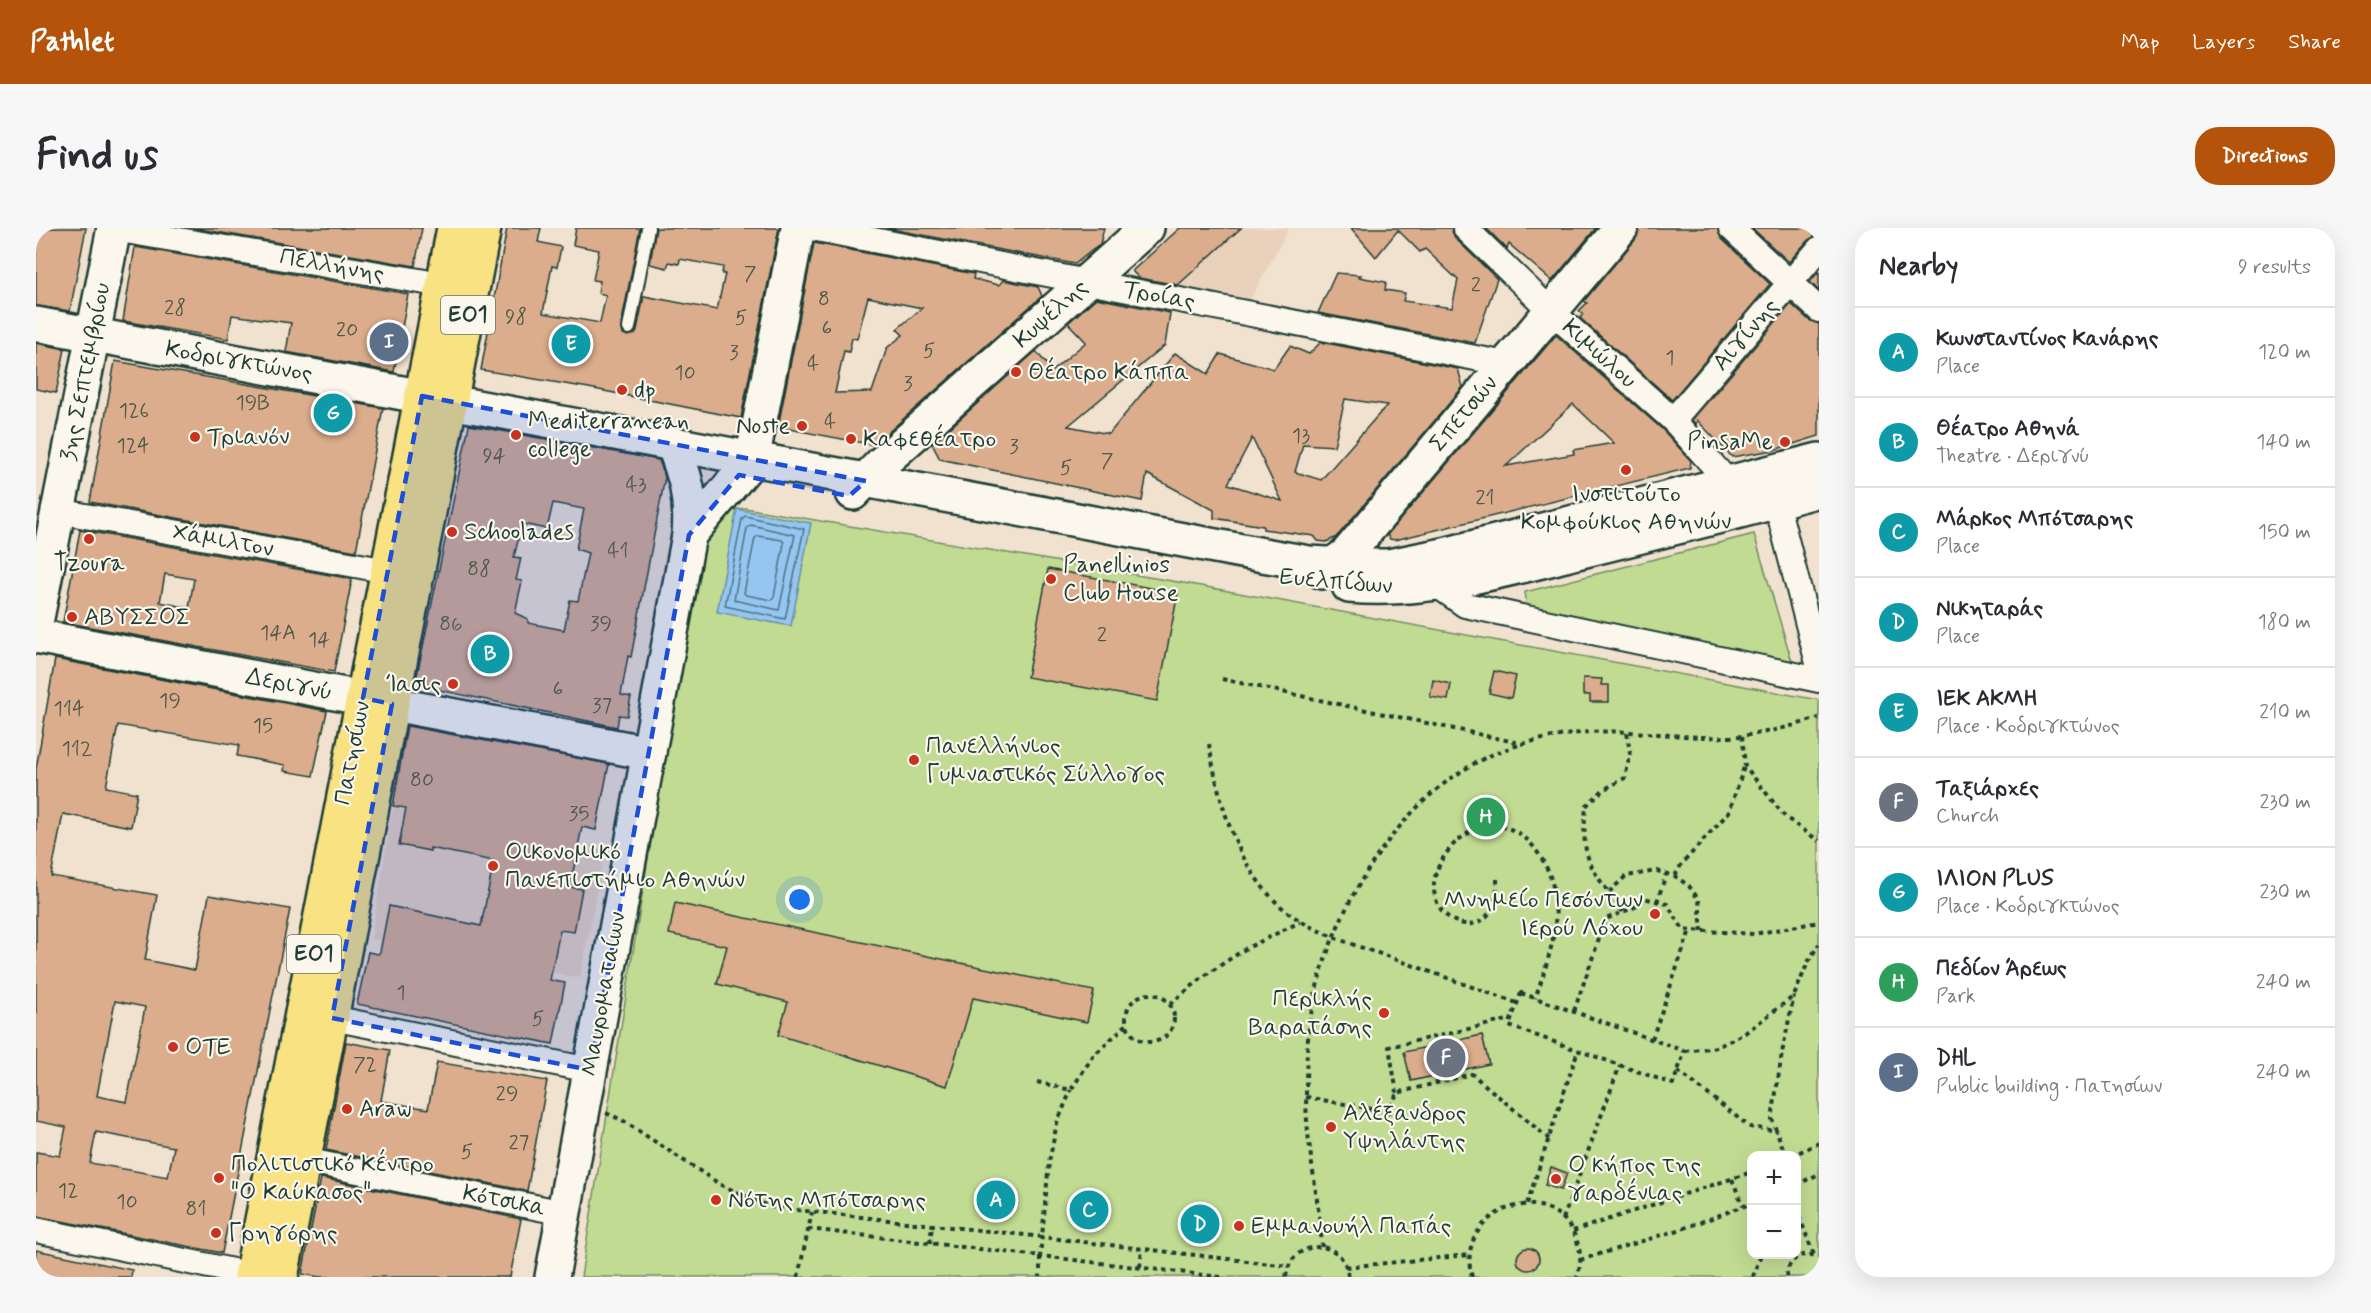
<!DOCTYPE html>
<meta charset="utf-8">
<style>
body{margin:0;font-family:Mynerve,sans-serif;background:#f7f7f7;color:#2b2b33}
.controls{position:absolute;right:18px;bottom:18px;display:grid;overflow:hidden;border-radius:12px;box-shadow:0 6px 24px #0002}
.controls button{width:54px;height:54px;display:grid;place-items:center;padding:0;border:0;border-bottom:2px solid #e1e1e2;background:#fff;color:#2b2b33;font:30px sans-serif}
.you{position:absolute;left:764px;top:672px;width:21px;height:21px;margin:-15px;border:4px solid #fff;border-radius:50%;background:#1a73e8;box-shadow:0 0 0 9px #1a73e833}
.badge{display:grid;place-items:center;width:39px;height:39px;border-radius:50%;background:#b45309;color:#fff;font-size:20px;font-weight:700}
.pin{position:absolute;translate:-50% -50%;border:3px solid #fff;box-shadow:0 2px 6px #0006}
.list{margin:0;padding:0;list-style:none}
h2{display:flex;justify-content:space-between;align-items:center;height:78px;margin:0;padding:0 24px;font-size:26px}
h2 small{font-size:20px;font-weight:400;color:#7c7c81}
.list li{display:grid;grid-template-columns:39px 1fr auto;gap:18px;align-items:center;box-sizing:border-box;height:90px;padding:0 24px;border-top:2px solid #e1e1e2}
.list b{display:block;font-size:22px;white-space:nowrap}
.list p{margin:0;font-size:20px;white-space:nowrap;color:#7c7c81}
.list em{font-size:20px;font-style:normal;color:#7c7c81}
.map{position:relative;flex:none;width:1783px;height:1049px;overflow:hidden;border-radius:24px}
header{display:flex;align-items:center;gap:36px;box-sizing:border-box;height:84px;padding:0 30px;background:#b45309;color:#fff}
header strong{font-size:28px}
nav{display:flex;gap:33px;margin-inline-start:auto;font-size:21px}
.intro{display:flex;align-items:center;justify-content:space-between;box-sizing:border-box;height:144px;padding:0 36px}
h1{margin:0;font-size:42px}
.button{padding:15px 27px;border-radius:24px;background:#b45309;color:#fff;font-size:21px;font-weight:700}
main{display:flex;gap:36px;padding:0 36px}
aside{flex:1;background:#fff;border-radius:24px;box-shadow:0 6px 24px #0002}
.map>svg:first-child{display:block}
.built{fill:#ead1bb}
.green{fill:#c2db92;stroke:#708c63;stroke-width:1.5;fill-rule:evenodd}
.water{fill:#95c5f1;stroke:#668fa5;stroke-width:1.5}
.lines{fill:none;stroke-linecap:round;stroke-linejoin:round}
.shore{stroke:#4e7380;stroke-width:1.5}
.building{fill:#dbad8c;stroke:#1f3d34;stroke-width:1.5;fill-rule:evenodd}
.lane-casing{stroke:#1f3d34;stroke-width:16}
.street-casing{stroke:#1f3d34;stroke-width:28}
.secondary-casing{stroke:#1f3d34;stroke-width:38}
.primary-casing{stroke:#1f3d34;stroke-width:38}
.path{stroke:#1f3d34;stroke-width:4;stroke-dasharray:4.5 4.5;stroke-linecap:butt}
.lane{stroke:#fbf7ec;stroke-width:12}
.street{stroke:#fbf7ec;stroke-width:24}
.secondary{stroke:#fbf7ec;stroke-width:33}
.primary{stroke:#f8e281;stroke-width:33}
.marked{fill:#1d4ed8;fill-opacity:0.2;stroke:#1d4ed8;stroke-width:4.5;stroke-dasharray:12 8;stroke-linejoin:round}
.poi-dot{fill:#c8321e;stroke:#fbf7ec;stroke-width:2}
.labels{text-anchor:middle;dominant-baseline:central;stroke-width:4.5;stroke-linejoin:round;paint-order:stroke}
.number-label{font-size:21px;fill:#4e594a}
.shield{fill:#fbf7ec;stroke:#61756b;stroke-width:1.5}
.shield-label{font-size:22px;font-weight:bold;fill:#1f3d34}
.street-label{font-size:24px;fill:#1f3d34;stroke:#fbf7ec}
.poi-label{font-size:24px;fill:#1f3d34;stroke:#fbf7ec;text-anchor:start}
</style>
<header>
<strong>Pathlet</strong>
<nav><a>Map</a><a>Layers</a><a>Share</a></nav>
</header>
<div class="intro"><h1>Find us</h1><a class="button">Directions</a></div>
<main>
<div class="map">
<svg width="1783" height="1049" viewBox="0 0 1783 1049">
<rect width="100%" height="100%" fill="#f1e1cf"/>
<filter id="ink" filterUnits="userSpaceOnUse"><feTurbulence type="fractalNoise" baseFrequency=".0167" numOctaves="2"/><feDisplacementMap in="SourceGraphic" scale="12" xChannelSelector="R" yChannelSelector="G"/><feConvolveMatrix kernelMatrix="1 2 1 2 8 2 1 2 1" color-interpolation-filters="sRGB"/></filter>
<g filter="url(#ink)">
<g class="built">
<path d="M1144,0H1253L1213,74L1108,54L1096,43Z"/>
<path d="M422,499L525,522L509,608L569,621L544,750L335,711L357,578L413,542Z"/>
</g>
<g class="green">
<path d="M709,280L1165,358L1783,472V1049H545L663,312C677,296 687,282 709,280ZM1716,928H1760V1026H1716Z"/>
<path d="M1718,306L1757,437L1491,380L1489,364Z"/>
</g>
<path class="water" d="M701,281L775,295L755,398L681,384Z"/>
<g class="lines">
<g class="shore">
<path d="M709,288L768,301L749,391L689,378L706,291Z"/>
<path d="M715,297L759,307L743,382L698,372L711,300Z"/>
<path d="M722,308L746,312L748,315L738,369L736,372L710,367L708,365L719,310Z"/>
</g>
</g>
<g class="building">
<path d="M0,0H50L34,83L0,78Z"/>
<path d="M157,0H386L379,38Z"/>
<path d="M471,0H505L502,14L525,19L521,39L516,38L507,85L564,95L570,67L562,65L564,53L557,52L563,22L537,17L540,0H604L585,98L587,106L592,108L599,106L601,102L608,68L681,82L689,46H686L687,39L644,31L643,36L633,34L631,40L614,36L620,0H743L705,190L553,160L445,142Z"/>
<path d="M850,0H1068L1064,16L1039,36Z"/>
<path d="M1144,0H1205L1142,57L1103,50L1096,43Z"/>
<path d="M1315,0H1415L1419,10L1461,51L1439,115L1282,85L1300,45L1325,47L1323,49L1350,54L1349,62L1369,65L1367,73L1416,80L1422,52L1389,21L1384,24L1362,2L1340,29Z"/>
<path d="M1450,0H1560L1516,53L1473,16L1471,21Z"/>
<path d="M1603,0H1681L1685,10L1734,56L1636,172L1544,90L1547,86L1543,83L1551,75L1548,73L1599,12Z"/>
<path d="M1716,0H1783V7L1772,12L1753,34Z"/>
<path d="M778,15L938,46L937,51L963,57L967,52L1002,59L1006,68L838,217L742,199ZM832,69L886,80L861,101L867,107L851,120L836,164L799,165L808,123L813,124L816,110L821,111Z"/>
<path d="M99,19L372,66L358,144L250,124L255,95L196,87L192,111L87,93Z"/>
<path d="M1783,43V63L1774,54Z"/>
<path d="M1060,70L1134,85L1129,117L1032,198L1073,206L1139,125L1172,146L1184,126L1238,141L1254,118L1273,126L1285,114L1422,141L1427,159L1304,305L1299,310L1290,314L1282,313L1278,308L1227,301V298L1178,290V282L1111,246L1106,273L904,231L896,216L1000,123L1016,143L1050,114L1032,95ZM1309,171L1351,177L1285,252L1259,244L1267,216L1298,218ZM1216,210L1246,273L1192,256Z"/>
<path d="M1755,76L1773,92L1783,96V208L1738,222L1696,229L1661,192L1660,197L1656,192Z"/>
<path d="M1520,107L1627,202L1655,233L1654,240L1359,312L1354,311L1351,307ZM1537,176L1578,215L1537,222L1538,226L1470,238Z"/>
<path d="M0,115L29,121L20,165L0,161Z"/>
<path d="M79,133L347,180L320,323L54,274Z"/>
<path d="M433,197L623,232L629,249L595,429L592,428L585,467L595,469L591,488L583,487L581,499L379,457ZM517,275L548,281L540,321L552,325L542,373L534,372L528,402L492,395V391L479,385L486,353L480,352L485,330L478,329L486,296L511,301Z"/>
<path d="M44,302L316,351L298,444L27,394ZM129,346L158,351L153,380L124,374Z"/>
<path d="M1012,341L1142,365L1121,473L991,449Z"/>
<path d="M19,431L291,483L277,548L248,543L249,537L201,528L203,517L82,497L70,559L101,565L95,599L27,586L15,648L121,667L109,732L159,742L173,667L254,681L186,1025L0,988V924L24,928L30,899L0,893V541ZM79,773L109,779L91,874L61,868ZM60,904L138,919L132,949L54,935Z"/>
<path d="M1458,443L1480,448L1475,470L1453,465Z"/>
<path d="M1547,450L1566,451L1565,457H1573V474H1554V467H1547Z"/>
<path d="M1397,452L1415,456L1412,472L1394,469Z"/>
<path d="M371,498L573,536L560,602L546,599L534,659L546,661L538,704L524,702L514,752L529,755L517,816L321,776L332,724L342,726L344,724L353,678L445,698L458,633L394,620V623L363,617L370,580L357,578Z"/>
<path d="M639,675L1058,763L1051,794L937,770L911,858L742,807L752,774L681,756L691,718L633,706Z"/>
<path d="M1446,807L1453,836L1375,853L1368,824Z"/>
<path d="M310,814L354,822L345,873L392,881L401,834L511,853L491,963L290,922Z"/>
<path d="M1515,939L1531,945L1525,962L1509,957Z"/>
<path d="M285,950L485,991L474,1049H284L266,1046Z"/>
<circle cx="1492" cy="1031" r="11"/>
<path d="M0,1022L96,1042L95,1049H0Z"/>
</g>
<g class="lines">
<g class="lane-casing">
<path id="lane" d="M593,100L612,0"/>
</g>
<g class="street-casing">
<g id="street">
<path d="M776,0L1470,136"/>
<path d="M1429,0L1515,83L1637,192L1693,255"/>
<path d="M1695,0L1783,82"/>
<path d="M78,1L407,57"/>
<path d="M1637,192L1783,21"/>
<path d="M1740,273L1783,439"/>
<path d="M22,283L352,343"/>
<path d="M1401,357L1429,377L1783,452"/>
<path d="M296,790L554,842"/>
<path d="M268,932L528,985"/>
<path d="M0,1002L226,1049"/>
</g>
</g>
<g class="secondary-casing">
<g id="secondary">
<path d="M0,96L1227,327L1273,335L1326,338H1353L1408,327L1783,232"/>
<path d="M817,265L846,235L1111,0"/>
<path d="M653,307L716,232L762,0"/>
<path d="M1286,344L1310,327L1585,0"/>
<path d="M1313,358C1391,365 1465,343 1541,324C1622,304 1702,284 1783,262"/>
<path d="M0,395L78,0"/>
<path d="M0,408L613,525"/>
<path d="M516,1049L653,307C656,271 650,249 637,216"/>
</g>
</g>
<g class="primary-casing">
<g id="primary">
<path d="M215,1049L418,0"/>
<path d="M245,1049L448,0"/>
</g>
</g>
<g class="path">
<path d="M1186,451L1488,516"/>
<path d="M1706,508L1709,538L1749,589L1783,613"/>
<path d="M1173,516C1183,573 1198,631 1239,673C1269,703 1314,715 1353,729C1396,744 1438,760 1481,775"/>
<path d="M1639,648L1645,637L1693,584L1708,539"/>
<path d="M1461,651C1464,737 1355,686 1417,617C1427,606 1447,596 1462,598C1481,601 1492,610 1502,625C1534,671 1516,723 1499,770"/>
<path d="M1573,664L1590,648L1621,643L1639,648L1653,658L1663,672L1666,703"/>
<path d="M1621,674L1630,646"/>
<path d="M1587,684C1574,664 1555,646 1550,622C1547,608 1549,592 1550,578L1567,562L1589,550L1594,526L1591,504"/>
<path d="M1485,765L1649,823L1637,856L1473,798Z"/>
<circle cx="1114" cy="790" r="24"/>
<path d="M1134,776L1170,747L1209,721L1264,694"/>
<path d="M1538,783L1570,691L1599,679L1608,670L1631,676L1647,701L1654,702L1718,706L1783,694"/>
<path d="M1616,811L1654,702"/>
<path d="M1649,823L1681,819L1709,805L1758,768L1772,734L1783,716"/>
<path d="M1642,843L1714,899L1741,903"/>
<path d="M1001,854L1035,862L1057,828L1091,796"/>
<path d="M1361,865L1353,819L1476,791"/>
<path d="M1270,869L1353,884L1361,865L1436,846L1513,911"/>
<path d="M570,885L586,892L685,957L734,979L1006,1009L1013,934L1021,895L1035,862"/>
<path d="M1750,928L1736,891L1746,825L1758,768"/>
<path d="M1755,928L1783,915"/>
<path d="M1696,951L1707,978"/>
<path d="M1760,957L1783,946"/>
<path d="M1491,976L1542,822"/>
<path d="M1760,980L1778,1027"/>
<path d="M1527,991L1584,837"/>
<path d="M772,1001L1004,1028V1049"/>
<path d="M1537,1003L1716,944"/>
<path d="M894,1015L896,997"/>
<path d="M1286,1019C1283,968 1270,918 1270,866C1270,836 1271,805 1277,776C1295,688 1352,589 1429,541C1460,521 1499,511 1536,506C1587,498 1639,511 1690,509C1721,508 1753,499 1783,490"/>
<path d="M1544,1032L1646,1001L1716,975"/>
<path d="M1104,1039L1106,1021"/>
<path d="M1310,1039L1433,1027"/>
<path d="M762,1049L776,984"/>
<path d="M1185,1049L1004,1028L1006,1009L1252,1038"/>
<path d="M1250,1049C1255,1009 1310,1009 1312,1049"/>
<path d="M1436,1049C1417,983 1512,947 1539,1008C1545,1022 1546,1035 1541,1049"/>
<path d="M1717,1049L1725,1026"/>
<path d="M1750,1049C1752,1031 1766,1022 1783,1029"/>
</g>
<use href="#lane" class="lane"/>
<use href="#street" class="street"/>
<use href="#secondary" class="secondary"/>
<use href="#primary" class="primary"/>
</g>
</g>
<path class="marked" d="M386,168L830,253L813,268L703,247L653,307L554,842L296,790L356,476L327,470Z"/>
<g class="poi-dot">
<circle cx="980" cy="144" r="6"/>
<circle cx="586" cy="162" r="6"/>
<circle cx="766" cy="198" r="6"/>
<circle cx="480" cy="207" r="6"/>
<circle cx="159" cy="209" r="6"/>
<circle cx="815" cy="211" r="6"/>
<circle cx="1749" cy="214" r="6"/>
<circle cx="1590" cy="242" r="6"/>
<circle cx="416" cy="304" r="6"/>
<circle cx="53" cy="311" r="6"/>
<circle cx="1015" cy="351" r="6"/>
<circle cx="36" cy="389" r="6"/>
<circle cx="417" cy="456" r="6"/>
<circle cx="878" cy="532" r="6"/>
<circle cx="457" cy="638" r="6"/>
<circle cx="1619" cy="686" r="6"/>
<circle cx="1348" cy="785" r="6"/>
<circle cx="137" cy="819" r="6"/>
<circle cx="311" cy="881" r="6"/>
<circle cx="1295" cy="899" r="6"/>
<circle cx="183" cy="950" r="6"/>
<circle cx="1520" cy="951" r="6"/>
<circle cx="680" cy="972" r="6"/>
<circle cx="1203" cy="998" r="6"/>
<circle cx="180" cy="1005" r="6"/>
</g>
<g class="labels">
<g class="number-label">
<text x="714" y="46">7</text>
<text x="1440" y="57">2</text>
<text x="788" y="71">8</text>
<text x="139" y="80">28</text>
<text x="480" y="89">98</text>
<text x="705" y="90">5</text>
<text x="791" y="100">6</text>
<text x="311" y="102">20</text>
<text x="893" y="123">5</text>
<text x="698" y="125">3</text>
<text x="1634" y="130">1</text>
<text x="777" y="136">4</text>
<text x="649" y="145">10</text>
<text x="872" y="156">3</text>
<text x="217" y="175">19Β</text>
<text x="98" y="183">126</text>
<text x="794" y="194">4</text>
<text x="1265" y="208">13</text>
<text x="97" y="218">124</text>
<text x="978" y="219">3</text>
<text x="458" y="228">94</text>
<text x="1071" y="233">7</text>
<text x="1030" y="240">5</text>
<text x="600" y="257">43</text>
<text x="1449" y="270">21</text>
<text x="582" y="323">41</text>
<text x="443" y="341">88</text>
<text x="415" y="396">86</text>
<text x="565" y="396">39</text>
<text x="242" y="405">14Α</text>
<text x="1066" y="407">2</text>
<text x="283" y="412">14</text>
<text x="522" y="461">6</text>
<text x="134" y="473">19</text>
<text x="566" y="478">37</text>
<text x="33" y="481">114</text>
<text x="227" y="498">15</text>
<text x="41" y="521">112</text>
<text x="386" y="552">80</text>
<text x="543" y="586">35</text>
<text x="365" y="765">1</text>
<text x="502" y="791">5</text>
<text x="329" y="837">72</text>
<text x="471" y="866">29</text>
<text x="483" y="915">27</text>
<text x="431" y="924">5</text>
<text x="32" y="963">12</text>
<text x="91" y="974">10</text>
<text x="160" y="981">81</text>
</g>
<g class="shield">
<rect x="405" y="68" width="54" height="38" rx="4.5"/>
<rect x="251" y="707" width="54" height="38" rx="4.5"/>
</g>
<g class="shield-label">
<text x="432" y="87">ΕΟ1</text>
<text x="278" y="726">ΕΟ1</text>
</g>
<g class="street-label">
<text transform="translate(296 38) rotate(10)">Πελλήνης</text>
<text transform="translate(1123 68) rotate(11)">Τροίας</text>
<text transform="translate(1015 86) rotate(-42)">Κυψέλης</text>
<text transform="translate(1710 107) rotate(-49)">Αιγίνης</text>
<text transform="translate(1563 126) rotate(42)">Κιμώλου</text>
<text transform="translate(203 134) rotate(10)">Κοδριγκτώνος</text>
<text transform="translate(50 144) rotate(-79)">3ης Σεπτεμβρίου</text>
<text transform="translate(1428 186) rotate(-50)">Σπετσών</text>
<text transform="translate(187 313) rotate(10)">Χάμιλτον</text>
<text transform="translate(1300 354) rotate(5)">Ευελπίδων</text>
<text transform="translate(253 457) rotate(11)">Δεριγνύ</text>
<text transform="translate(317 525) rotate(-79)">Πατησίων</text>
<text transform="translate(568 766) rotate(-80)">Μαυροματαίων</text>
<text transform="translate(468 973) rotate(11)">Κότσικα</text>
</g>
<g class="poi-label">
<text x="992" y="144">Θέατρο Κάππα</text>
<text x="598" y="162">dp</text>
<text x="492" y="193">Mediterranean<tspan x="492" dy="28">college</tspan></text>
<text x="754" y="198" text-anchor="end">Noste</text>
<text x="171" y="209">Τριανόν</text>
<text x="827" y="211">Καφεθέατρο</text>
<text x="1737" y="214" text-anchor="end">PinsaMe</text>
<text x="1590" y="266" text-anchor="middle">Ινστιτούτο<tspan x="1590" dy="28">Κομφούκιος Αθηνών</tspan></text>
<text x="428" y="304">Schoolades</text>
<text x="53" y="335" text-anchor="middle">Tzoura</text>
<text x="1027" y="337">Panellinios<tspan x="1027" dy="28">Club House</tspan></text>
<text x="48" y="389">ΑΒΥΣΣΟΣ</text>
<text x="405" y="456" text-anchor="end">Ίασις</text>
<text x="890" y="518">Πανελλήνιος<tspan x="890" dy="28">Γυμναστικός Σύλλογος</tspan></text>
<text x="469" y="624">Οικονομικό<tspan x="469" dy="28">Πανεπιστήμιο Αθηνών</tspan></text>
<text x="1607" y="672" text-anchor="end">Μνημείο Πεσόντων<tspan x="1607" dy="28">Ιερού Λόχου</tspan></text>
<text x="1336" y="771" text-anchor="end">Περικλής<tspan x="1336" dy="28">Βαρατάσης</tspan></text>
<text x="149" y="819">ΟΤΕ</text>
<text x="323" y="881">Araw</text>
<text x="1307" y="885">Αλέξανδρος<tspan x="1307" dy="28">Υψηλάντης</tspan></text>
<text x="195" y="936">Πολιτιστικό Κέντρο<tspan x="195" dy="28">"Ο Καύκασος"</tspan></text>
<text x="1532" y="937">Ο κήπος της<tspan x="1532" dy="28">γαρδένιας</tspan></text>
<text x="692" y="972">Νότης Μπότσαρης</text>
<text x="1215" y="998">Εμμανουήλ Παπάς</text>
<text x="192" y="1005">Γρηγόρης</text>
</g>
</g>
</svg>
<div class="controls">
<button>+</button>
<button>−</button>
</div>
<div class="you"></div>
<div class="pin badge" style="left:960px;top:972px;background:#0f9aa8">A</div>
<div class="pin badge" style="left:454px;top:426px;background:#0f9aa8">B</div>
<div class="pin badge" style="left:1053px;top:982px;background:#0f9aa8">C</div>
<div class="pin badge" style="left:1164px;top:996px;background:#0f9aa8">D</div>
<div class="pin badge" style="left:535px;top:116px;background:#0f9aa8">E</div>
<div class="pin badge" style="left:1410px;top:830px;background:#6b7280">F</div>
<div class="pin badge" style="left:297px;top:185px;background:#0f9aa8">G</div>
<div class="pin badge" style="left:1450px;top:589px;background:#2e9e5b">H</div>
<div class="pin badge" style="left:353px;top:114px;background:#5c6f8a">I</div>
</div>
<aside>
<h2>Nearby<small>9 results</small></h2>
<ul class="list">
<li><span class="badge" style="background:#0f9aa8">A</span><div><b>Κωνσταντίνος Κανάρης</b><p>Place</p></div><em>120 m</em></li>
<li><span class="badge" style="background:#0f9aa8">B</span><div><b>Θέατρο Αθηνά</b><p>Theatre · Δεριγνύ</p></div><em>140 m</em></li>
<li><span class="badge" style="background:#0f9aa8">C</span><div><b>Μάρκος Μπότσαρης</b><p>Place</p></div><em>150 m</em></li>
<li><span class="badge" style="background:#0f9aa8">D</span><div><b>Νικηταράς</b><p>Place</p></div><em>180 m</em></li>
<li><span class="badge" style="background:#0f9aa8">E</span><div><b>ΙΕΚ ΑΚΜΗ</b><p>Place · Κοδριγκτώνος</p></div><em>210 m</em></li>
<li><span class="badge" style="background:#6b7280">F</span><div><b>Ταξιάρχες</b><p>Church</p></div><em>230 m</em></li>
<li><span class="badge" style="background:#0f9aa8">G</span><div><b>ΙΛΙΟΝ PLUS</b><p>Place · Κοδριγκτώνος</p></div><em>230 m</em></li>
<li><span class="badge" style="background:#2e9e5b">H</span><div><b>Πεδίον Άρεως</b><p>Park</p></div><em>240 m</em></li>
<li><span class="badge" style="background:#5c6f8a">I</span><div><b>DHL</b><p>Public building · Πατησίων</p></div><em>240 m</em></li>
</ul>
</aside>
</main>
